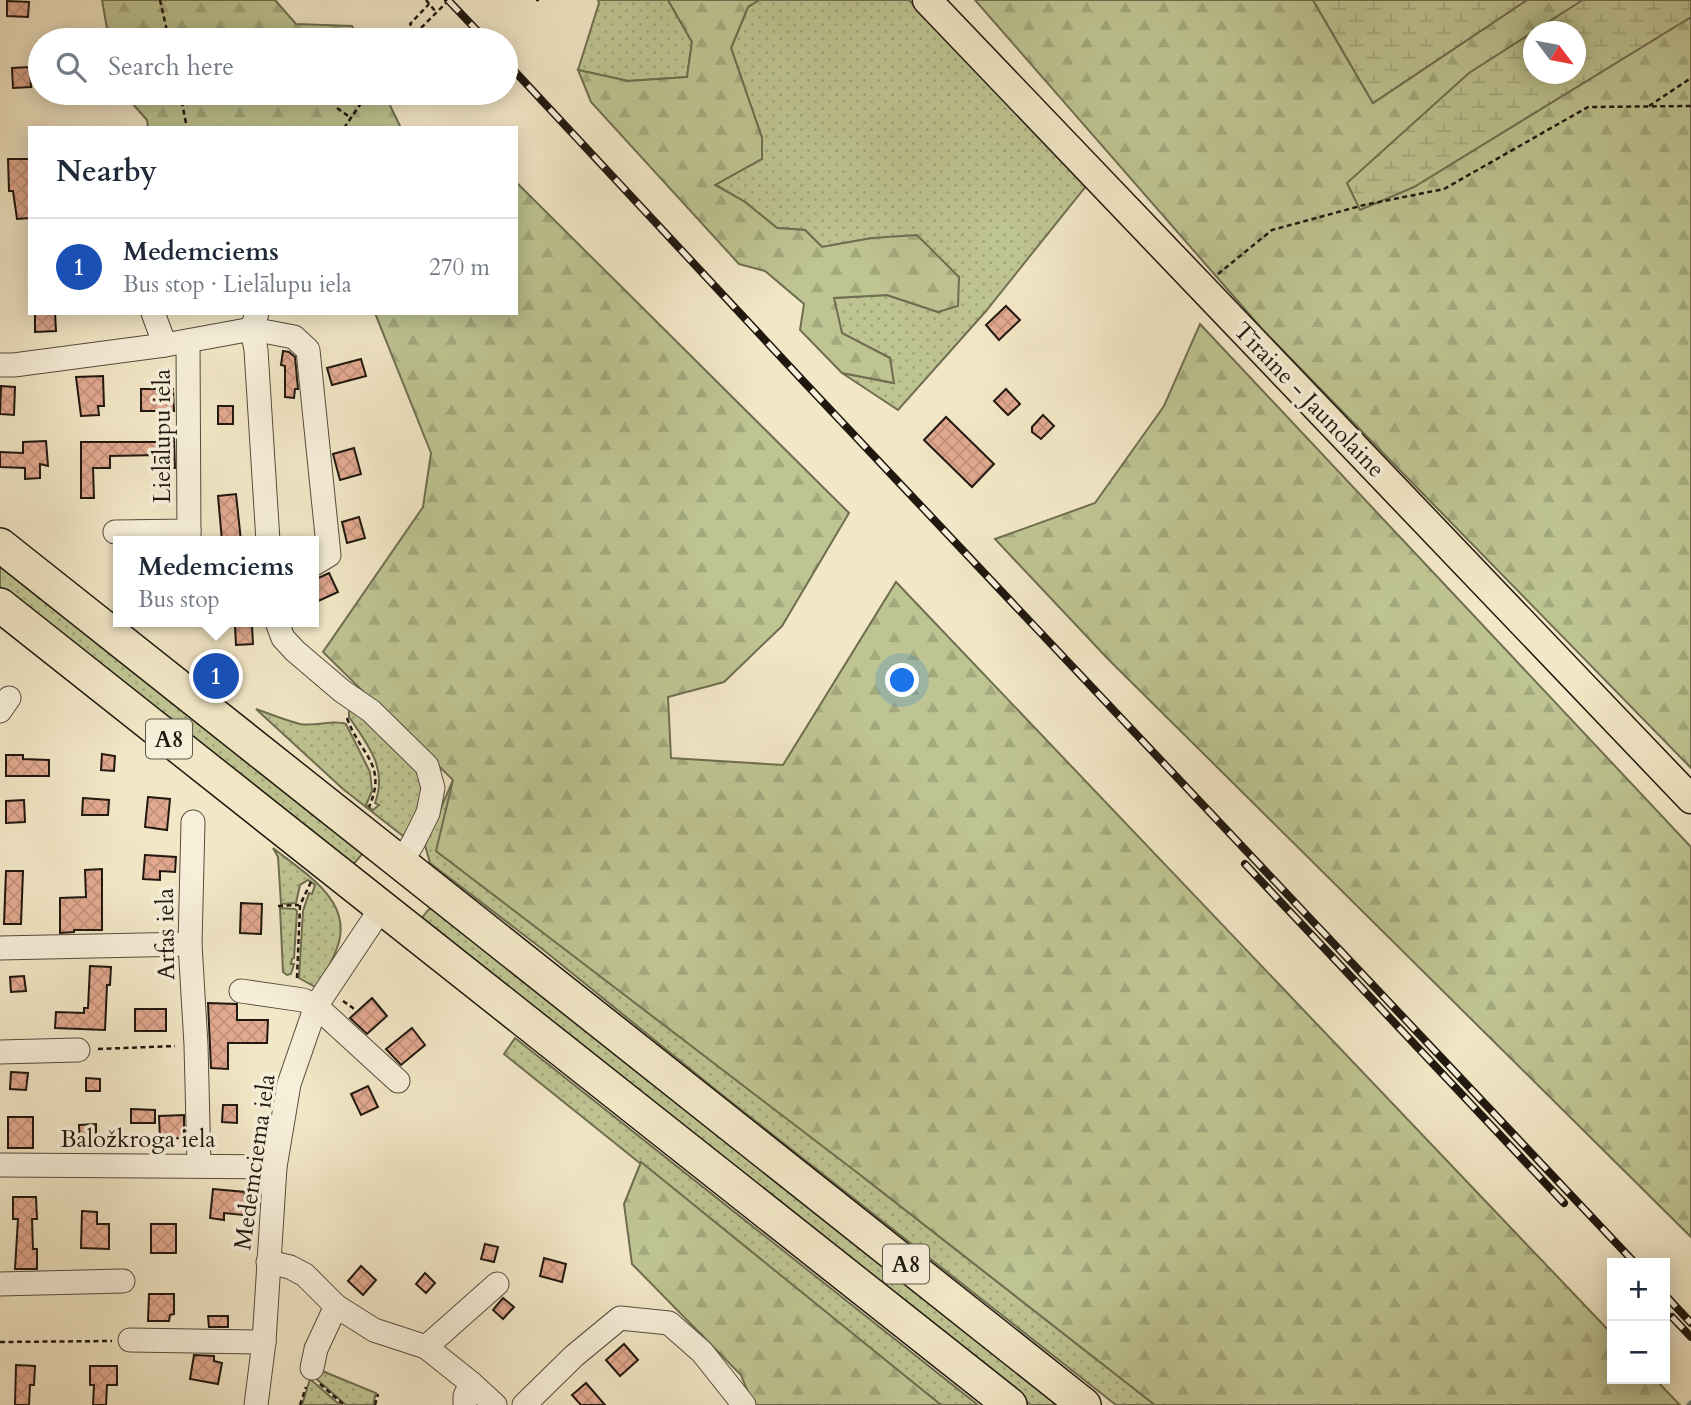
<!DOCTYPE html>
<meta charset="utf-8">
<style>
body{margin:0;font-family:Cardo,serif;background:#f6f6f7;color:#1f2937}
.controls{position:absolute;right:21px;bottom:21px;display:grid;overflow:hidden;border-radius:0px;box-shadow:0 4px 18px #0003}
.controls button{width:63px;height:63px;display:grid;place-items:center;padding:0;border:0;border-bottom:2px solid #e0e1e3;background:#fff;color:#1f2937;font:35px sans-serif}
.compass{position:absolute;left:1523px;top:21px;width:63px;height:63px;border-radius:50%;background:#fff;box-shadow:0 4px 18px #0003;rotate:122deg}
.you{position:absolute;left:903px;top:681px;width:24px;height:24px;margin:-18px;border:5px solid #fff;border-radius:50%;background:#1a73e8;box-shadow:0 0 0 10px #1a73e833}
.badge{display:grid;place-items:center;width:46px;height:46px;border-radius:50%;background:#0f766e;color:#fff;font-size:23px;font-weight:700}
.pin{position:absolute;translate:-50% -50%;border:4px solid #fff;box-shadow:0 2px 7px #0006}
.popup{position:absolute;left:113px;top:536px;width:206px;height:91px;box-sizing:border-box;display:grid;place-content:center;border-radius:0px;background:#fff;filter:drop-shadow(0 2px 5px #0005);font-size:23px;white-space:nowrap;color:#747a83}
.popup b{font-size:26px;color:#1f2937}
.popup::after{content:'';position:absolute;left:50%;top:100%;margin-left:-14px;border:14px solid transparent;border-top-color:#fff}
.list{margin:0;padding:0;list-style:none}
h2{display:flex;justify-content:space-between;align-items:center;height:91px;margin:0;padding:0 28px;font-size:30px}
h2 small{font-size:23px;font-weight:400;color:#747a83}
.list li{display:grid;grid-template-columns:46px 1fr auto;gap:21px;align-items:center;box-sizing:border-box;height:98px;padding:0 28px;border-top:2px solid #e0e1e3}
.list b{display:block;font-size:26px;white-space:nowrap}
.list p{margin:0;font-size:23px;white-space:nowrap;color:#747a83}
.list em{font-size:23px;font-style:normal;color:#747a83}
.icon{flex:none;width:38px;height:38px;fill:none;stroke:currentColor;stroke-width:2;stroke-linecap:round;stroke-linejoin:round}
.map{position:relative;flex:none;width:1691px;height:1405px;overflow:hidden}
.search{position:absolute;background:#fff;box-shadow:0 4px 18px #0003;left:28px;top:28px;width:490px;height:77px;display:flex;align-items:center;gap:18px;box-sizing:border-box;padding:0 24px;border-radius:38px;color:#747a83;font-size:26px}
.panel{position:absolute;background:#fff;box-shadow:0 4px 18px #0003;left:28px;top:126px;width:490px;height:189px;border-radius:0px}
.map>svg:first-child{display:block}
.grass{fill:url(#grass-dots);stroke:#6f6e50;stroke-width:2}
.forest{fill:url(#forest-firs);stroke:#6f6e50;stroke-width:2;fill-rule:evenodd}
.wetland{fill:url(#wetland-marsh);stroke:#6f6e50;stroke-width:2}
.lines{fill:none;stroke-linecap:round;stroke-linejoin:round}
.stream{stroke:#6a7c73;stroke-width:5}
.building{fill:url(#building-cross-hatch);stroke:#20180f;stroke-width:2}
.minor-casing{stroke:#544c3d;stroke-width:25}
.major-casing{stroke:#20180f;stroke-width:31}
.highway-casing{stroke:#20180f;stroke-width:36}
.path{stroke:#20180f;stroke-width:2.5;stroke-dasharray:5 3.5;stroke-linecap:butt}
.minor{stroke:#f7efda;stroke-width:23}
.major{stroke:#f2e7c6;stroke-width:28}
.highway{stroke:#f2e7c6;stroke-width:33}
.rail-casing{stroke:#20180f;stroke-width:8}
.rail{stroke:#f7efda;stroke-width:5;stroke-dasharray:16;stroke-linecap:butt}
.labels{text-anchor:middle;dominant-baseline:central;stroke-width:7;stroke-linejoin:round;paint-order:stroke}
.shield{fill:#f7efda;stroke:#60584c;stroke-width:2}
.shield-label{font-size:23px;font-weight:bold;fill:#20180f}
.street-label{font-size:24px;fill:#20180f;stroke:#f7efda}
</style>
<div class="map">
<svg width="1691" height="1405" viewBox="0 0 1691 1405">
<defs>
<pattern id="grass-dots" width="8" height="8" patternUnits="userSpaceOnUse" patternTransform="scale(1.75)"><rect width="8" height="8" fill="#bec492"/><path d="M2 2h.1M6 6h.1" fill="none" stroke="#a3a87d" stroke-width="1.8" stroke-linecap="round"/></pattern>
<pattern id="forest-firs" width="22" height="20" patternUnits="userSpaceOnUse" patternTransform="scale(1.75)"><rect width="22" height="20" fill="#bec492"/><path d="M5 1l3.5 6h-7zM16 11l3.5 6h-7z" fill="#a3a87d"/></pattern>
<pattern id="wetland-marsh" width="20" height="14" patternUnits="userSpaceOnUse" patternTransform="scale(1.75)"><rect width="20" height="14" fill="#bec492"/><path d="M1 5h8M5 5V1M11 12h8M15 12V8" fill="none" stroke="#a3a87d"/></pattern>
<pattern id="building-cross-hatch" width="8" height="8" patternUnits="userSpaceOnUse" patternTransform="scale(1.75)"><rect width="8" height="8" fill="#e2a990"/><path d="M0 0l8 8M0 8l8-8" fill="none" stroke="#c2917b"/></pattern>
</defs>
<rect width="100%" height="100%" fill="#f2e7c6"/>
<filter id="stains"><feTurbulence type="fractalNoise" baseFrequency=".00286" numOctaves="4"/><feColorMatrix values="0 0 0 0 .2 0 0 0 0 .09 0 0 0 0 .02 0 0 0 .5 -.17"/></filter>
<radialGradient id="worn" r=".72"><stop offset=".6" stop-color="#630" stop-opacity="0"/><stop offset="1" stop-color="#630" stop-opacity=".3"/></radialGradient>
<g class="grass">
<path d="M598,0H668L692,42L687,77L628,81L578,70L599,3Z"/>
<path d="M759,0H909L1086,186L986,311L898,410L842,373L893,383L890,358L842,334L833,298L887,295L938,312L872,238L822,247L805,230L777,228L745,202L715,184L762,159V138L731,48L748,7Z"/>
<path d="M0,563L364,852L351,867L0,587Z"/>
<path d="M352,706L419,771L424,797L411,830L403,836L343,789L256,709C270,714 285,720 300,724C316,727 333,719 346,724L370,772L372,791L366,805L373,810L379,805L375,803C388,768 368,745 349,717V712Z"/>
<path d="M453,780L863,1177L1155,1405H1116L721,1094L546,952L430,863L425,845Z"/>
<path d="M273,848C304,873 355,901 337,948C332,962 324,975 317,988L299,978L303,911L309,893L312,894L315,885L308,880L300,885L296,903L281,904L278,857Z"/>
<path d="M434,907L1064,1405H1031L424,925L422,918L428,910Z"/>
<path d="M280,908L295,909L297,911L294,958L292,959L291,964H294L291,974L287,975L283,972Z"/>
<path d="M515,1038L978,1405H941L504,1054Z"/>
<path d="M315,1368L376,1393L373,1405H346L312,1375Z"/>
<path d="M310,1379L340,1405H302Z"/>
</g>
<g class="forest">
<path d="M102,0H275L296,24L352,26L359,40H109Z"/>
<path d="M668,0H759L748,7L731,48L762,138V159L715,185L745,202L777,228L805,230L822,247L872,238L917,235L959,277L958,306L938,312L887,295L834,298L842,333L890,358L894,383L842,373L800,330L804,304L765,271L739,264L591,102L578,70L628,81L687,77L692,42Z"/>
<path d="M975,0H1313L1373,103L1527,0H1691V768L1263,330ZM1534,32H1576V74H1534Z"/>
<path d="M123,93H384L401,128H148L147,120Z"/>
<path d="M516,182L849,513L782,626L724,682L668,697L671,758L783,765L896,582L1612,1334V1379H1655L1680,1405H1155L863,1177L436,851L453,780L323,652L423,507L431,453L375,313H516Z"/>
<path d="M1200,324L1691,847V1237L1108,659L995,539L1095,503L1164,406Z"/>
<path d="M641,1162L941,1405H753L741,1375L632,1264L624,1204Z"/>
</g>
<g class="wetland">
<path d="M1313,0H1527L1373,103Z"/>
<path d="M1583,0H1691V17L1414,187L1360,210L1347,183L1469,73L1533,32L1534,74H1576V32L1534,31Z"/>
</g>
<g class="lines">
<path class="stream" d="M1689,1405L1691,1403"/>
</g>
<g class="building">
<path d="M7,1L29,2L28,17L7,16Z"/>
<path d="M30,67L31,87L13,88L12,68Z"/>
<path d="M8,159H30V218L17,219L13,191H9Z"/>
<path d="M1006,306L1020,320L999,340L986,325Z"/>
<path d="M35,313H55L56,331L35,332Z"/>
<path d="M283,351L289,352L295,357L298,389H295L294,398L285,397V366L281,365Z"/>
<path d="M361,359L366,376L332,385L327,368Z"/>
<path d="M103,376L104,406H98L99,415L81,416L76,377Z"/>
<path d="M1,386L15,387L14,415L0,414Z"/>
<path d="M141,389H173L174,411H141Z"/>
<path d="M1006,389L1020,404L1008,415L994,401Z"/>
<rect x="218" y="406" width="15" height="18"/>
<path d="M1043,415L1054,426L1041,439L1032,432V427Z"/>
<path d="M946,417L994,464L972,487L924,440Z"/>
<path d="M160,438H174L175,468H160V455L110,456V468H93L94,498H81V442H160Z"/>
<path d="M46,441L48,466L40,464V478L25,479V468L0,467V452L23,453V442Z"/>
<path d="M354,448L361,474L340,480L333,454Z"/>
<path d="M236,494L241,541H222L218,496Z"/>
<path d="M359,517L365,538L347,543L342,522Z"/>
<path d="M329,573L338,592L314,603V580Z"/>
<path d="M235,626H252L253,644L236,645Z"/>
<path d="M102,754L115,756L114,771L101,770Z"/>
<path d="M6,755H23V759L49,760V776H6Z"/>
<path d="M148,797L170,799L167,830L145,827Z"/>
<path d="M83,798L109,800L108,815H82Z"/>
<path d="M24,800L25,822L6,823V801Z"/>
<path d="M145,855L176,857L175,872L160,871V880L143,879Z"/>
<path d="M102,869V930H74V932L60,933V898L86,897L85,870Z"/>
<path d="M6,871H23L21,924H4Z"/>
<path d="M241,903L262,904L261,934L240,933Z"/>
<path d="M90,966L111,967L110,985H107L105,1030L55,1028L56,1012L84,1013V1008H88Z"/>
<path d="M24,976L26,991L11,992L10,977Z"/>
<path d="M372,998L387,1016L367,1034L350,1018Z"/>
<path d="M208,1003L237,1004V1020H268L267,1043H228V1069L211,1068Z"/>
<rect x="135" y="1009" width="31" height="22"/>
<path d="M412,1028L425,1045L401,1065L386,1049Z"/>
<path d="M11,1072L28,1073L26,1090L10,1089Z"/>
<path d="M86,1078L100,1079V1091H86Z"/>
<path d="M368,1086L378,1107L361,1115L351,1094Z"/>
<path d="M223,1105H237V1123L222,1122Z"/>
<path d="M131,1109L155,1110V1123H131Z"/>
<path d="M184,1115V1138L160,1139L159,1116Z"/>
<rect x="8" y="1117" width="25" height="31"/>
<path d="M96,1124V1147H80L79,1125Z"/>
<path d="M213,1189L245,1192L243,1215L224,1213V1220L210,1218Z"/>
<path d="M13,1197H36L37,1219H32L33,1249H37V1269H15L18,1219H13Z"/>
<path d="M82,1211L97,1212V1224H109V1249L81,1248Z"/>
<rect x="151" y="1224" width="25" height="29"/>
<path d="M485,1244L498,1247L494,1262L481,1259Z"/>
<path d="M544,1258L566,1264L562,1282L540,1276Z"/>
<path d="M361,1266L376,1280L363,1295L348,1281Z"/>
<path d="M425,1273L435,1283L426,1293L416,1284Z"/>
<path d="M149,1294H174V1314L170,1315L169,1321H148Z"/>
<path d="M503,1298L514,1307L503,1319L493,1310Z"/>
<path d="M208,1316H228V1327H209Z"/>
<path d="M624,1344L638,1360L620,1376L606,1360Z"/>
<path d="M194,1355L214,1356V1361L222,1363L218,1384L190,1379Z"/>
<path d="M16,1365L35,1366L34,1385H30L29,1405H15Z"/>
<path d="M90,1366H117V1385H107L106,1405H93L94,1385H90Z"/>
<path d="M586,1383L605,1405H581L572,1395Z"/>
</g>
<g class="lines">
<g class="minor-casing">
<g id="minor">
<path d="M153,313L165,345"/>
<path d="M257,313L252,329L256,350L268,541"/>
<path d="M188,341L189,541"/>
<path d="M0,365H14L165,345L252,329L294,337L308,350L329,555L314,564"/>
<path d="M115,532L189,531"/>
<path d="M277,622L283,638L295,651L342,691L371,711L427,766L433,788L428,813L413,843L401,862"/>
<path d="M0,711L9,698"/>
<path d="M193,822L190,944L196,1045L199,1165"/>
<path d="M0,948L190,944"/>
<path d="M241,991L303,1000L316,1006L398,1081"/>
<path d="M0,1052L78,1050"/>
<path d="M0,1165L275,1167"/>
<path d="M268,1262L290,1267L305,1275L336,1306L374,1330L426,1347L471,1383L495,1405"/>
<path d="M0,1284L123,1281"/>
<path d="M130,1340L264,1342"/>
<path d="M426,1347L497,1284"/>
<path d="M312,1368L316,1349L336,1306"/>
<path d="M256,1405L264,1342L275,1167L289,1084L316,1006L382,907"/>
<path d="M465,1405V1396L471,1383"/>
<path d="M524,1405L574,1356L620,1318L669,1323L702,1352L744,1405"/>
</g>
</g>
<g class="major-casing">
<path id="major" d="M927,0L1691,799"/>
</g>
<g class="highway-casing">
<g id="highway">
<path d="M0,545L1084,1405"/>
<path d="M0,605L1010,1405"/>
</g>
</g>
<g class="path">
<path d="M160,0L169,40"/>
<path d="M426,0L436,12"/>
<path d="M536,0H539"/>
<path d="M417,32L410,24L429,4"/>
<path d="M409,40L449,0"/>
<path d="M180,93L187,128"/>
<path d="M1649,106L1691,78"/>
<path d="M337,108L351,118"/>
<path d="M344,128L368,93"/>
<path d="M1218,274L1272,230L1364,205L1444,189L1588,107L1691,106"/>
<path d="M347,718C360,755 388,764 369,807"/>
<path d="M278,906L299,905"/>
<path d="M297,978L300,905L311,882"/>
<path d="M343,1001L353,1008L349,1011"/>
<path d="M98,1049L175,1046"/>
<path d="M0,1342L112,1341"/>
<path d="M320,1384L344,1405"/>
<path d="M300,1405L306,1387"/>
<path d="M375,1405L378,1394"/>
</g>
<use href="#minor" class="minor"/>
<use href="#major" class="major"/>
<use href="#highway" class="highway"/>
<g class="rail-casing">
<g id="rail">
<path d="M448,0L486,40"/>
<path d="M506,62L805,383L1635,1263"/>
<path d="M1245,864L1564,1203"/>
<path d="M1665,1295L1691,1323"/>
<path d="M1672,1317L1691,1337"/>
</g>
</g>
<use href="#rail" class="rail"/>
</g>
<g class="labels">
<g class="shield">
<rect x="146" y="719.5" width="46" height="39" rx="5"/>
<rect x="883" y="1244.5" width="46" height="39" rx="5"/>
</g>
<g class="shield-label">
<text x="169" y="739">A8</text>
<text x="906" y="1264">A8</text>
</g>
<g class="street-label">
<text transform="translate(1309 400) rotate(46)">Tīraine - Jaunolaine</text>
<text transform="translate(162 436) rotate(-90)">Lielālupu iela</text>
<text transform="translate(166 934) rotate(-91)">Arfas iela</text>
<text x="138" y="1139">Baložkroga iela</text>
<text transform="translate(255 1162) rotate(-82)">Medemciema iela</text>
</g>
</g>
<rect width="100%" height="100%" filter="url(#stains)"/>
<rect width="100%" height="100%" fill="url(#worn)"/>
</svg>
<div class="controls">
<button>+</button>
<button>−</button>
</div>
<svg class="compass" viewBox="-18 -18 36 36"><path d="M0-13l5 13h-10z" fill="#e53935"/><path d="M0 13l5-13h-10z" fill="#747a83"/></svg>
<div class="you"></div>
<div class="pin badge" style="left:216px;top:676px;background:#1a4fb4">1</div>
<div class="popup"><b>Medemciems</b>Bus stop</div>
<div class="search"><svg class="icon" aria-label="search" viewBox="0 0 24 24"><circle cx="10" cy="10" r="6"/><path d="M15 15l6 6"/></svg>Search here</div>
<section class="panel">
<h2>Nearby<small></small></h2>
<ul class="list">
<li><span class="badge" style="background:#1a4fb4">1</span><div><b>Medemciems</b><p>Bus stop · Lielālupu iela</p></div><em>270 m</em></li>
</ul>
</section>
</div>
